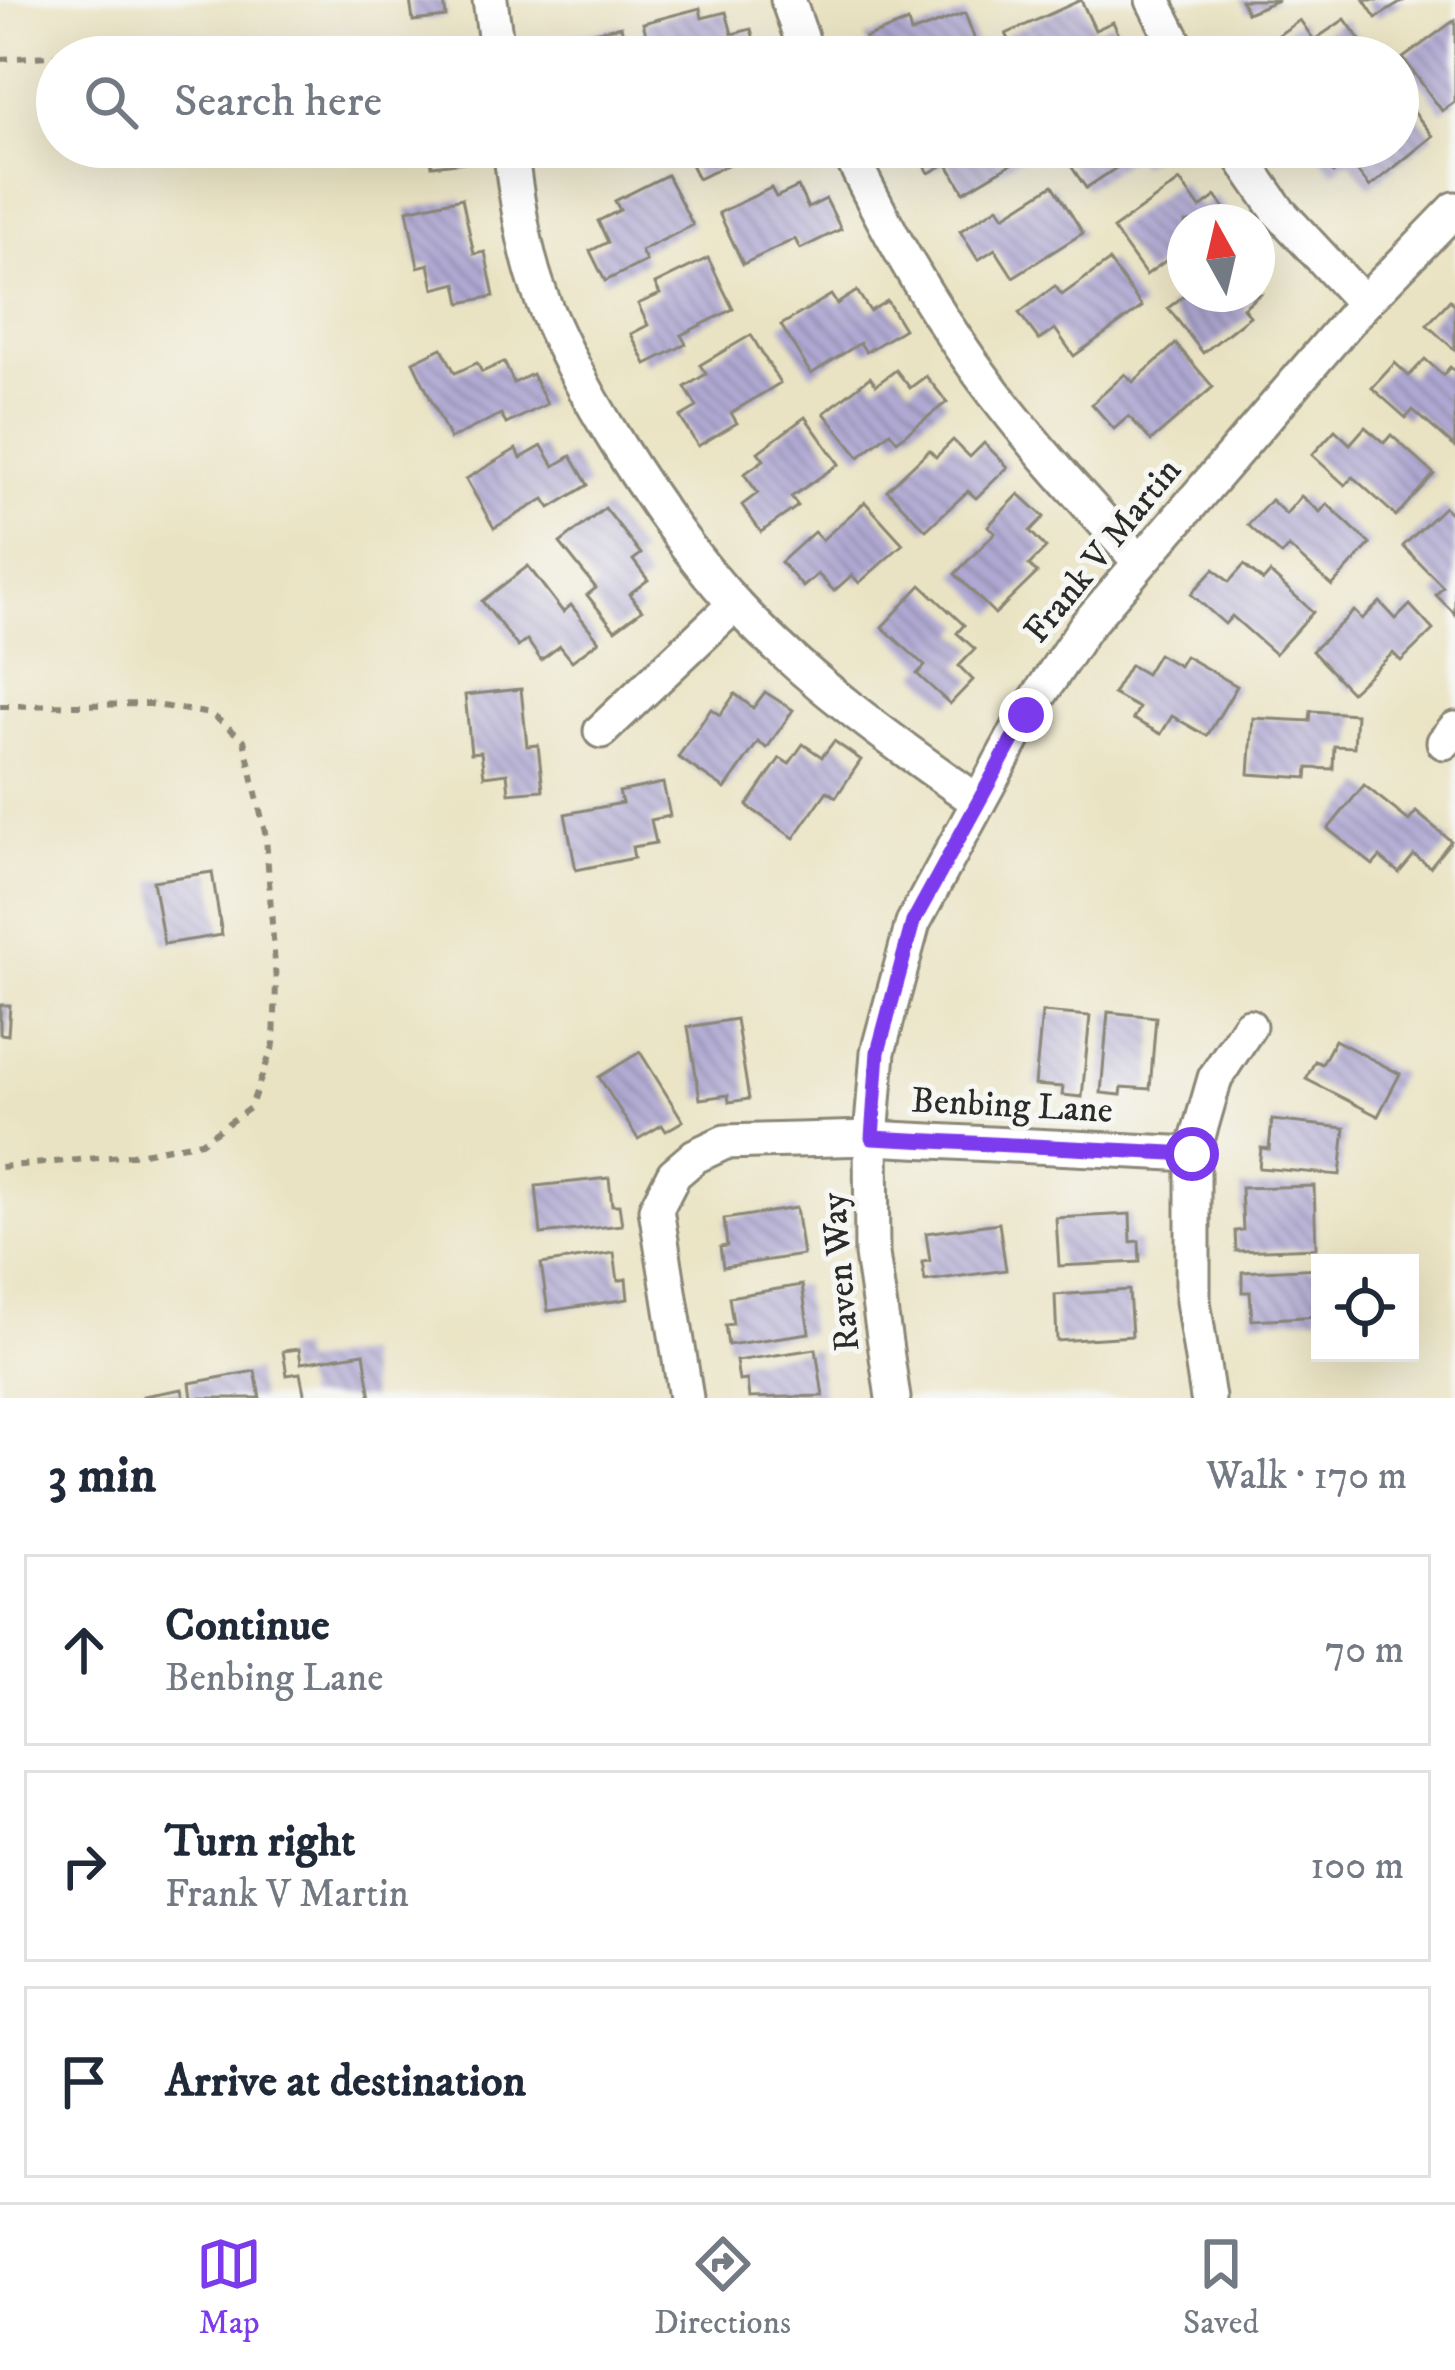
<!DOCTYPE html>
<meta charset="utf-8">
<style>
body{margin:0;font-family:"IM FELL DW Pica",serif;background:#f6f6f7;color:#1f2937}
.controls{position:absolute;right:36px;bottom:36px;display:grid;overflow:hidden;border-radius:0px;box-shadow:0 12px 48px #0002}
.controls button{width:108px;height:108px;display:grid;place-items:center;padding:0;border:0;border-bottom:3px solid #e0e1e3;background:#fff;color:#1f2937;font:60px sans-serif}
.compass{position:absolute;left:1167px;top:204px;width:108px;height:108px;border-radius:50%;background:#fff;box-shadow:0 12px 48px #0002;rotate:352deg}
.stop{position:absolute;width:36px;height:36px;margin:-27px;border:9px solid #7c3aed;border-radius:50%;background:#fff}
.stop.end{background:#7c3aed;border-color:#fff;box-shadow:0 3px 12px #0008}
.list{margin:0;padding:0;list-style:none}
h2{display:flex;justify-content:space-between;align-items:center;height:156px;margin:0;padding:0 48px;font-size:51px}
h2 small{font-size:39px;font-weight:400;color:#747a83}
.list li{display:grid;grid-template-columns:78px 1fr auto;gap:36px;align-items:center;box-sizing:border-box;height:192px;margin:0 24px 24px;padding:0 24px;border:3px solid #e0e1e3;border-radius:0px}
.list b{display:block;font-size:45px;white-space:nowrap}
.list p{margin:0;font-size:39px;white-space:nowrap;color:#747a83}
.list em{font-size:39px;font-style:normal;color:#747a83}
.icon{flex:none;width:66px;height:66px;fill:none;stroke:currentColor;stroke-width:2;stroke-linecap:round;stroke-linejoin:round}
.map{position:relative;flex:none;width:1455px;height:1398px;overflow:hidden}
.search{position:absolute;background:#fff;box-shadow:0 12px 48px #0002;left:36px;right:36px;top:36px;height:132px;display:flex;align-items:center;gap:30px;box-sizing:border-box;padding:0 42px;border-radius:66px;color:#747a83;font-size:45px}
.sheet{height:804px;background:#fff}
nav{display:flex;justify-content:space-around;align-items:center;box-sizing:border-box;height:168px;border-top:3px solid #e0e1e3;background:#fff;font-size:33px;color:#747a83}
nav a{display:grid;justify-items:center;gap:6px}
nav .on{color:#7c3aed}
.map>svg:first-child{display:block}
.building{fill:url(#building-back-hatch)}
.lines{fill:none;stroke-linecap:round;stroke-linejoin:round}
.street-casing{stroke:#8a8777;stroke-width:39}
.path{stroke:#8a8777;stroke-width:6;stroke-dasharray:9 9;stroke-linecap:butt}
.street{stroke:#fff;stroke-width:33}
.route{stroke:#7c3aed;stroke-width:15}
.labels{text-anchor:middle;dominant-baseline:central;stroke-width:10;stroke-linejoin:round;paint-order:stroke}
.street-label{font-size:36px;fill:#2b2b2b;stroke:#f6f6f2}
</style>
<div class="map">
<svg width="1455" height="1398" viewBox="0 0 1455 1398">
<defs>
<pattern id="building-back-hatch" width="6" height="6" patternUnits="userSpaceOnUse" patternTransform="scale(3)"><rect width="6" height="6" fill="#b0a9d3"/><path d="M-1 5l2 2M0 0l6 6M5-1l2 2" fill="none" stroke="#8f8aab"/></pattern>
</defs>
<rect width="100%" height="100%" fill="#f6f6f2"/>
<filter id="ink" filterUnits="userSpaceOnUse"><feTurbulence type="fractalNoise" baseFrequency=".00833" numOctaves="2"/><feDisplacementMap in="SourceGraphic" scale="24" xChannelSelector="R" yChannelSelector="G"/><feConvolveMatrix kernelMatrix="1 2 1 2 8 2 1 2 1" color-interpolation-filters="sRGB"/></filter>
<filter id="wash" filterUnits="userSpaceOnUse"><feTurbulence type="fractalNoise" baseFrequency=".004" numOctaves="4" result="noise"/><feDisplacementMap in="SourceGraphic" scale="48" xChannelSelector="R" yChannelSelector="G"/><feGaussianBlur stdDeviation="2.7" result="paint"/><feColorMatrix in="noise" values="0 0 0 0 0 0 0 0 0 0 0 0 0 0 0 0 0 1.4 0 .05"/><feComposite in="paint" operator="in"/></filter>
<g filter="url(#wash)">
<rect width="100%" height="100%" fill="#eae3c3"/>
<g id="blocks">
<g class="building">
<path d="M410,0H444L446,17L413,21Z"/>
<path d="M1081,0L1095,30L1113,22L1127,53L1119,57H1016L1006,34Z"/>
<path d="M1241,0H1278L1247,13Z"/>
<path d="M1364,0H1405L1376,18Z"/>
<path d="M700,8L702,18L726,12L732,34L751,29L759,57H652L643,23Z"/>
<path d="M965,13L981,57H872L865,38L908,22L911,33Z"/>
<path d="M1345,19L1372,57H1262L1272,50L1267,43L1300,20L1314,40Z"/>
<path d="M1455,20V102L1442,111L1403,58Z"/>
<path d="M621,26L628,57H570L566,38Z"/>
<path d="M1398,92L1433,136L1370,187L1349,161L1333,173L1312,147H1398Z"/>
<path d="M429,147H463L465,162L432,166Z"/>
<path d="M683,147H789L755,163L750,154L698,179Z"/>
<path d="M914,147H1040L964,192L947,163L929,173Z"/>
<path d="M1058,147H1167L1140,165L1134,156L1086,188Z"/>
<path d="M667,175L693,225L641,251L646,261L605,281L590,251L608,242L598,221L620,210L615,201Z"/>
<path d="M1180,181L1200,208L1216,196L1235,222H1185V247L1146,275L1113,229Z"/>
<path d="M1053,185L1083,233L1013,277L995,249L978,260L960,231L998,207L1004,216Z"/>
<path d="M798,187L808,208L826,199L841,229L800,249L795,239L743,264L719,213L771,188L776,197Z"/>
<path d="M462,198L474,254L485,252L494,296L461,303L457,283L434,289L429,264L418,267L407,210Z"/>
<path d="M708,258L733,309L681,335L686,344L646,364L631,334L648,325L638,304L660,294L655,284Z"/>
<path d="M1109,261L1142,307L1074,356L1055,329L1039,340L1019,313L1055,286L1062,295Z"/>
<path d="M857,291L870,311L887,301L904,329L866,352L860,343L811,374L781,325L831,295L837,304Z"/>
<path d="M1186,294H1260L1243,308L1250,316L1203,353L1168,308Z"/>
<path d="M1450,300L1455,305V350L1427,325Z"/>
<path d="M751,335L780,383L731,413L737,423L698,446L680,417L697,407L685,387L706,374L700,365Z"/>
<path d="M1176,344L1213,387L1151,441L1129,416L1114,429L1092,404L1125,374L1133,382Z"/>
<path d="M442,348L455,373L477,363L482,372L504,362L514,383L532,374L547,404L506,424L501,414L450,439L413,362Z"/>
<path d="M1425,359L1443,375L1450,367L1455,371V447L1413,410L1406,418L1372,388L1395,363L1409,376Z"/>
<path d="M896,370L910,388L926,376L947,402L897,441L890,432L859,457L824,413L870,377L876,385Z"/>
<path d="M805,417L839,464L791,497L798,506L761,532L742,505L758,493L744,474L764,460L758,452Z"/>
<path d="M1365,427L1384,443L1391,435L1434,474L1396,516L1353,477L1345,485L1312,455L1335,430L1350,444Z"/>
<path d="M953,440L970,457L984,443L1008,467L976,498L968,491L926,530L887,490L929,450L936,457Z"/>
<path d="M542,446L554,466L571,456L588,485L550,508L544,499L494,528L466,479L516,449L521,458Z"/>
<path d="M1019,494L1044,517L1030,531L1046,548L1029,565L1037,573L995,614L955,574L995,533L988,526Z"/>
<path d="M1301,496L1320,512L1327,504L1370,544L1332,586L1289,547L1282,555L1248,525L1271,500L1286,514Z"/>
<path d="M865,502L903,544L859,583L852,575L834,591L818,574L803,587L781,562L814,532L822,540Z"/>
<path d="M1444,507L1455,518V614L1436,595L1443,587L1403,546Z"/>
<path d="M605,508L641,554L633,560L648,580L629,594L642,610L615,630L587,595L596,588L560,543Z"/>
<path d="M1244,565L1263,581L1270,573L1313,612L1275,654L1232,616L1225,624L1191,594L1214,569L1229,582Z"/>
<path d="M528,566L563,612L571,605L599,641L572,661L560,646L541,660L527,640L518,647L482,601Z"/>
<path d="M921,585L964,625L957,633L975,649L959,666L973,680L950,704L917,674L925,666L882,627Z"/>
<path d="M1380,602L1396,619L1410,605L1433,630L1401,661L1393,653L1351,692L1312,651L1354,611L1362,619Z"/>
<path d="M1158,654L1179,666L1185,656L1237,686L1207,736L1172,716L1161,734L1133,719L1139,708L1113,694L1130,665L1146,674Z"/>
<path d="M521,689L527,746L538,745L543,790L509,793L507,773L484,776L481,752L471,753L465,695Z"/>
<path d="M765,692L793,710L767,748L758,742L725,789L678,757L711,709L720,715L735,694L753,708Z"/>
<path d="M1311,711L1356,714L1354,747L1334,746L1333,769L1308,768L1307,778L1249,774L1253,718L1310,721Z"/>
<path d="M834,741L861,760L836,797L827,791L794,838L747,806L780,758L789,764L803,744L822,757Z"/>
<path d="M663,783L670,816L651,820L656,843L632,847L634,858L576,870L565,814L622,803L619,792Z"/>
<path d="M1364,785L1409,821L1416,812L1451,841L1430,867L1414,855L1399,873L1380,857L1373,865L1328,829Z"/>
<path d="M212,872L222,935L164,944L153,881Z"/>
<path d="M0,1005H10L8,1035L0,1034Z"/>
<path d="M1042,1012L1090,1016L1082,1097L1062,1095L1063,1087L1035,1085Z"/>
<path d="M1108,1012L1156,1017L1150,1089L1122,1087L1121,1095L1101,1093Z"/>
<path d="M736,1019L749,1099L729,1102L728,1095L700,1099L688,1027Z"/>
<path d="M1335,1040L1400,1074L1378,1116L1306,1079L1315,1061L1322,1064Z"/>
<path d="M640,1052L683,1121L666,1131L662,1125L638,1139L599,1077Z"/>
<path d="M1272,1120L1345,1128L1340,1175L1259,1168L1261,1148L1269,1149Z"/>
<path d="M609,1178L612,1205H619L622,1225L541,1234L536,1186Z"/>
<path d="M1314,1186L1316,1248L1236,1251L1235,1231L1243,1230L1241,1188Z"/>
<path d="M796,1208L803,1255L723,1267L720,1247L727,1246L724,1219Z"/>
<path d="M1130,1214L1131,1242L1139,1241L1140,1262L1059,1266L1056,1218Z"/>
<path d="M999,1223L1006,1270L925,1281L922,1262L930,1261L926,1233Z"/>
<path d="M614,1253L618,1281L626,1279L628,1299L548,1311L541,1264Z"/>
<path d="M1320,1268V1316L1252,1320L1250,1292H1242V1272Z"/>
<path d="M802,1285L809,1333L728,1345L725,1325L733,1324L729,1297Z"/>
<path d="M1129,1290L1132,1336L1057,1341L1055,1295Z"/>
<path d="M299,1349L301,1363L364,1353L371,1398H305L300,1373L287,1375L283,1351Z"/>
<path d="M816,1349L823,1396L749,1398L747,1380L739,1381L736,1361Z"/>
<path d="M255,1371L260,1398H192L190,1383Z"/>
<path d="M182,1389L184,1398H143V1396Z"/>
</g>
</g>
</g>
<g filter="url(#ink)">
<use href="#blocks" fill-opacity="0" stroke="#8a8777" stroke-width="3"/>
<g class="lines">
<g class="street-casing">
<g id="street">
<path d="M490,0L498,57"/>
<path d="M788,0L808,57"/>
<path d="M1153,0L1182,57"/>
<path d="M510,147C515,189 521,232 533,273C561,367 668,533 737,606C806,680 894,743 977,801"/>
<path d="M847,147C888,234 936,317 994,393C1039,452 1090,507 1140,562"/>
<path d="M1234,147L1279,212L1364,303"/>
<path d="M601,731L735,604"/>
<path d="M1444,742L1455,729"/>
<path d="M1193,1154L1215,1078L1249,1026"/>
<path d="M686,1398L656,1209L674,1174L695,1156L725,1142L871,1138L1193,1154V1301L1208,1398"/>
<path d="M893,1398L872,1254L871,1138L878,1052L913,923L1026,715L1085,627L1364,303L1455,209"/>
</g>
</g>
<g class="path">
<path d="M0,59L96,53"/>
<path d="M0,706L150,704L211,714L244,740L266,837L276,982L274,1044L250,1108L201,1142L132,1155L0,1167"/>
</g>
<use href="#street" class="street"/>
</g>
</g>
<g class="lines" filter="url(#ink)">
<path class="route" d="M1026,715L913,922L878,1052L872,1138L1192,1154"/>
</g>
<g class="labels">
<g class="street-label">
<text transform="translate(1103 551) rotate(-51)">Frank V Martin</text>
<text transform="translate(1012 1106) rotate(3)">Benbing Lane</text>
<text transform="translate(841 1272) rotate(-95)">Raven Way</text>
</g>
</g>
</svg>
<div class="controls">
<button><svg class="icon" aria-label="locate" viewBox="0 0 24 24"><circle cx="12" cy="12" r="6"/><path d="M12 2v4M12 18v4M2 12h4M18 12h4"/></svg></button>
</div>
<svg class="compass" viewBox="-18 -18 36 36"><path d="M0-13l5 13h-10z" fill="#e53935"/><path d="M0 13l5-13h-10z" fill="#747a83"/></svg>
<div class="stop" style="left:1192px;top:1154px"></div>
<div class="stop end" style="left:1026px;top:715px"></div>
<div class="search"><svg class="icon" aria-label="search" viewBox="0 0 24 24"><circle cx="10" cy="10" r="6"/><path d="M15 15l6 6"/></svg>Search here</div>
</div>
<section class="sheet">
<h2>3 min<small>Walk · 170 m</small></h2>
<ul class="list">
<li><svg class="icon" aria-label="ahead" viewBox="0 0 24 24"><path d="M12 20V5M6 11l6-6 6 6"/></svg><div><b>Continue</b><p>Benbing Lane</p></div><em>70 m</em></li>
<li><svg class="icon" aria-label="right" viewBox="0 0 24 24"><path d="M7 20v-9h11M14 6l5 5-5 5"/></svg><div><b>Turn right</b><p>Frank V Martin</p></div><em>100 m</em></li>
<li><svg class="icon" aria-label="arrive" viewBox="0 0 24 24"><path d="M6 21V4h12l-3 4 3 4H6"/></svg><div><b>Arrive at destination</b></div></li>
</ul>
</section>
<nav>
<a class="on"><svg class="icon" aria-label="map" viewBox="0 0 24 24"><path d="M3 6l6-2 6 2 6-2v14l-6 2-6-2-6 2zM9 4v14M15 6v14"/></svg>Map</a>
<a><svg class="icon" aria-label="directions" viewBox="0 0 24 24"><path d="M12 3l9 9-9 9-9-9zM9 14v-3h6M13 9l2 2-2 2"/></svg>Directions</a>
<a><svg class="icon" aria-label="saved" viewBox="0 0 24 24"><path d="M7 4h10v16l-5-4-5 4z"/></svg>Saved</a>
</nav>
